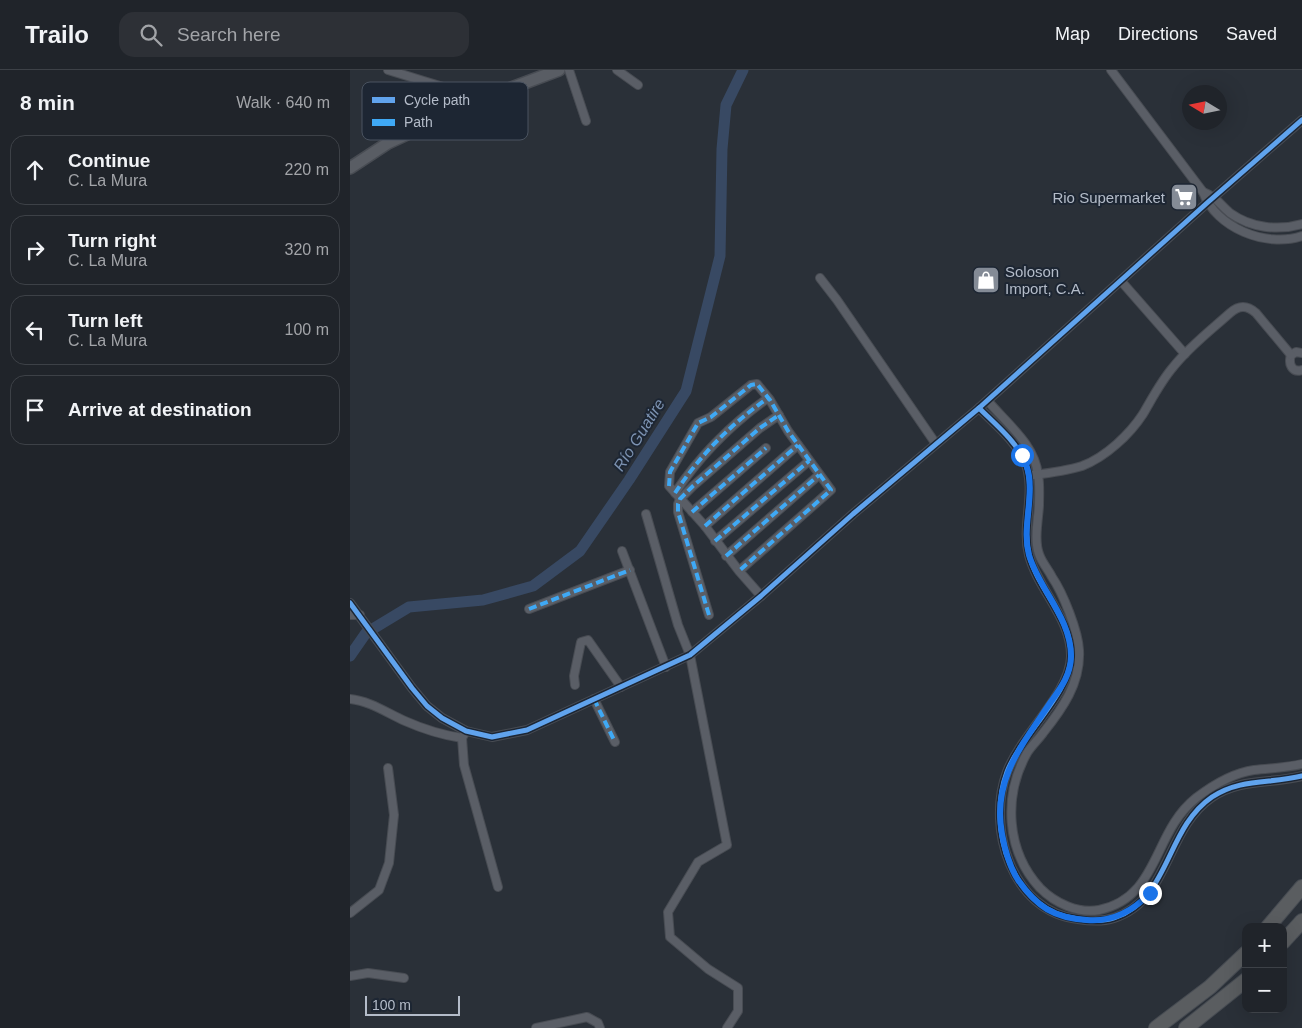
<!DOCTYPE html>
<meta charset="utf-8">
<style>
body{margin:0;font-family:Arial,sans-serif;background:#2d3036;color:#f1f3f6}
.controls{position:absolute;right:15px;bottom:15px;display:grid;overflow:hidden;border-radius:10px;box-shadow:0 5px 20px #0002}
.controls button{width:45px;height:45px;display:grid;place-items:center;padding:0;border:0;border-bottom:1px solid #3d4147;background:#20242a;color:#f1f3f6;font:25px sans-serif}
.compass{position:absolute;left:832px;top:15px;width:45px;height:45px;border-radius:50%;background:#20242a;box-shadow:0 5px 20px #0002;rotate:280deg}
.scale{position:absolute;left:15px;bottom:12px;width:95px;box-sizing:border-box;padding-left:5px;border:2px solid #b4bcc9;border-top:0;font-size:14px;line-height:18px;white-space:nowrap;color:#b4bcc9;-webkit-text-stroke:4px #1d2633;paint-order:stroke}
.stop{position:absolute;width:15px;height:15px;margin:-11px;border:4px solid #1a73e8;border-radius:50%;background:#fff}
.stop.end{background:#1a73e8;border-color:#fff;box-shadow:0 1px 5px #0008}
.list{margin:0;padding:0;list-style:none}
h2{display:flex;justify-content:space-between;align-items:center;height:65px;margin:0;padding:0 20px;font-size:21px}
h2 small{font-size:16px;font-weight:400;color:#a2a4a8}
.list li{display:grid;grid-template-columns:32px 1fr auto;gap:15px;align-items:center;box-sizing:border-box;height:70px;margin:0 10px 10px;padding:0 10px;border:1px solid #3d4147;border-radius:15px}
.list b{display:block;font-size:19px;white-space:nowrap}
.list p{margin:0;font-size:16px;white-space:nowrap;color:#a2a4a8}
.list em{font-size:16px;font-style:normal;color:#a2a4a8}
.icon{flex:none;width:28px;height:28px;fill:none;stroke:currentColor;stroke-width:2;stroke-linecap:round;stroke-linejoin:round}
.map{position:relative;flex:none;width:952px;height:958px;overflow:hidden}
header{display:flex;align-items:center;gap:30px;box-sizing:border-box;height:70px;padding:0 25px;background:#20242a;border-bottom:1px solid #3d4147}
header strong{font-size:24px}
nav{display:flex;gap:28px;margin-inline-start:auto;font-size:18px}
.search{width:350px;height:45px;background:#2d3036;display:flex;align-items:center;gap:12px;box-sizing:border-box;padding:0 18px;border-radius:15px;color:#a2a4a8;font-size:19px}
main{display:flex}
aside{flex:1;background:#20242a}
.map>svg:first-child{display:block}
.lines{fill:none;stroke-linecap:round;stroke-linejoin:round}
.river{stroke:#384963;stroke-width:11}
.street-casing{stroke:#484c53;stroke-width:10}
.secondary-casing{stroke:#484c53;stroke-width:14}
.highway-casing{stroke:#474c53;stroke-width:16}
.street{stroke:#5a5e66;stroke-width:8}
.secondary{stroke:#595d64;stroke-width:11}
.highway{stroke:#5a5d60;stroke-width:14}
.quiet{stroke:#3fa9f5;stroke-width:4;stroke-dasharray:8 4;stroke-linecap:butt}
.cycleway-casing{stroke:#1d2633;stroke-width:8}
.cycleway{stroke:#60a3ed;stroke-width:5}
.route{stroke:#1a73e8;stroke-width:6}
.labels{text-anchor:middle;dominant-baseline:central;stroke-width:4;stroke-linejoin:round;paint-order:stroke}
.poi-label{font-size:15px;fill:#b4bcc9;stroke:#1d2633;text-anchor:end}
.water-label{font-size:16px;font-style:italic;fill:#7c92b1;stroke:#1d2633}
.key{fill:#1d2633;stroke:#4a5360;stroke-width:1}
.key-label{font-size:14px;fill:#b4bcc9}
</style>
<header>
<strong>Trailo</strong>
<div class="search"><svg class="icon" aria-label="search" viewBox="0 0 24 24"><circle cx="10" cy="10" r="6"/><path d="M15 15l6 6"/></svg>Search here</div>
<nav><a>Map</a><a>Directions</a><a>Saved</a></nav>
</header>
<main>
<aside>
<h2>8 min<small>Walk · 640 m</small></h2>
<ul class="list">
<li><svg class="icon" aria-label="ahead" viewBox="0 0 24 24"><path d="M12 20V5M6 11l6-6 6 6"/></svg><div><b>Continue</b><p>C. La Mura</p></div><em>220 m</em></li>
<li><svg class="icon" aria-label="right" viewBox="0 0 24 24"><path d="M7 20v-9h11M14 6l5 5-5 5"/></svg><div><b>Turn right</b><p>C. La Mura</p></div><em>320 m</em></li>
<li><svg class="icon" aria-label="left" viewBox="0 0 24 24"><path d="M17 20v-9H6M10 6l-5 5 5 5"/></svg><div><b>Turn left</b><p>C. La Mura</p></div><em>100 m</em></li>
<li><svg class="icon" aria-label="arrive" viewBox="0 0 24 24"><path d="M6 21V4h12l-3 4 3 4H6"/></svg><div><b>Arrive at destination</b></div></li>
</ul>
</aside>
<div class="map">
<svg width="952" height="958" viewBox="0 0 952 958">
<rect width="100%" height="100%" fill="#2a3038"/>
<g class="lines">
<path class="river" d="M0,586L16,563L59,537L133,530L183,516L230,481L279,410L336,321L370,186L372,79L376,35L393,0"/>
<g class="street-casing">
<g id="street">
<path d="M38,0L132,29"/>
<path d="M219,0L236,51"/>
<path d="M267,0L288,15"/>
<path d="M761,0L853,122"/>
<path d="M952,154C928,161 901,158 880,143C868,133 868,128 853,122C866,158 916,178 952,166"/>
<path d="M470,208L487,230L586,374"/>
<path d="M771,211L835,284"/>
<path d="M941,285C938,294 942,303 952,300"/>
<path d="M941,285L946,282L952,283"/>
<path d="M638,331C656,353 685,374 688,405C690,415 689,426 689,436C688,451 684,470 689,484C692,493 698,499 702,507C713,523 728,561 729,580C731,613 712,639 693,663C688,670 681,676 677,683C653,726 656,781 690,818C705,833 728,844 749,840C810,827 802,763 846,728C863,715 882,703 904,700C920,698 936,698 952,694"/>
<path d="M629,338C645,354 666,371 675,392C687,422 671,454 679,485C688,520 722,549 721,587C720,623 671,665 657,702C636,758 662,842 728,849C740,851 752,852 764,848C820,830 815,759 862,727C891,708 920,714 952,706"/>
<path d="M683,405C700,403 716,401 732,396C756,387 780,364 793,344C803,327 811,311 824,296C840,276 861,260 880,243C889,235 897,235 906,243L941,285"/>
<path d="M325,423C351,384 380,355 418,328"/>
<path d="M342,442L416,378"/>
<path d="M296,444L328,555L340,585L377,775L348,792L318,842L320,867L358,899L388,918V941L377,958"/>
<path d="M355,456L448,375"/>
<path d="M365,471L459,391"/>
<path d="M272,481L316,597"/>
<path d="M376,486L469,405"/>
<path d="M389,501L481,420L438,361L420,330L407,314L401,315L361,347L348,353L320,402L319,416L355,456L389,501L411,526"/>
<path d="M0,533L62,618L77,636L92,648L116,661L142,667L177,660L340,585L411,526L503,444L629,338L857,133L952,50"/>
<path d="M179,539L280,500"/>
<path d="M0,545H10"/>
<path d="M359,545L328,442V434L330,429L343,416L410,358L429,345"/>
<path d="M225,615L224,606L231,572L238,570L271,617"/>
<path d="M0,629C20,631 37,643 55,651C73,659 92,665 112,668"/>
<path d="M244,629L265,672"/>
<path d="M116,661L112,668L114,695L148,817"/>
<path d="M0,843L29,820L39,793L44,745L38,698"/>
<path d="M0,906L18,903L54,908"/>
<path d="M186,958L237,947L248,953L250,958"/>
</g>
</g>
<g class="secondary-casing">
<path id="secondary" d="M0,98L38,73L132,29L209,0"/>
</g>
<g class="highway-casing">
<g id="highway">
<path d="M918,857L952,817"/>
<path d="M933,872L952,851"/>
<path d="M806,958L860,917L896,883"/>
<path d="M836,958L896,910"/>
</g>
</g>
<use href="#street" class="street"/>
<use href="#secondary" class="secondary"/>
<use href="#highway" class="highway"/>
<g class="quiet">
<path d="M319,416L320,402L348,353L361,347L401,315L407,314L420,330L438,361L481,420L389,501"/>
<path d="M325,423C351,384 380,355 418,328"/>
<path d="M342,442L416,378"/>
<path d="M355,456L448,375"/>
<path d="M365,471L459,391"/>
<path d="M376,486L469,405"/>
<path d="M179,539L280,500"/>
<path d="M359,545L328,442V434L330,429L343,416L410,358L429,345"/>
<path d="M244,629L265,672"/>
</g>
<g class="cycleway-casing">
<g id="cycleway">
<path d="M629,338C645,354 666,371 675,392C687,422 671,454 679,485C688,520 722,549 721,587C720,623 671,665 657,702C636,758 662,842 728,849C740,851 752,852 764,848C820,830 815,759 862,727C891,708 920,714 952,706"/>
<path d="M0,533L62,618L77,636L92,648L116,661L142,667L177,660L340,585L411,526L503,444L629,338L857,133L952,50"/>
</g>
</g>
<use href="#cycleway" class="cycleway"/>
</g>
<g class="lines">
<path class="route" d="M672,385C675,391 678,399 679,406C683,432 672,459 679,485C689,519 721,548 721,586C721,605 710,619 700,633C672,675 642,710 652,764C655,780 659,796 668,810C687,837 704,848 737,850C762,852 783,841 800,823"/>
</g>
<defs>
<g id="supermarket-square" transform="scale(1.4375)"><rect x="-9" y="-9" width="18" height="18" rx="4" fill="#848b96" stroke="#1d2633"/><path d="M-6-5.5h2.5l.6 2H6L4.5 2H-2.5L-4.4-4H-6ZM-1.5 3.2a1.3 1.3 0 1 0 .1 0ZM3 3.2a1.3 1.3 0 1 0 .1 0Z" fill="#fff"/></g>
<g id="shop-square" transform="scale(1.4375)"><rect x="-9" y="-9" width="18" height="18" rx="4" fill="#848b96" stroke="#1d2633"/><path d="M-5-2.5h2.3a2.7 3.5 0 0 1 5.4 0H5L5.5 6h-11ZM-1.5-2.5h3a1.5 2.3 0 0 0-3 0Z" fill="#fff"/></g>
</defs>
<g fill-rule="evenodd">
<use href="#supermarket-square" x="834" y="127"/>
<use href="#shop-square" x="636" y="210"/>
</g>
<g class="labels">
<g class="poi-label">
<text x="815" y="127">Rio Supermarket</text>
<text x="655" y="201" text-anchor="start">Soloson<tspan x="655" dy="17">Import, C.A.</tspan></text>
</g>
<g class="water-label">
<text transform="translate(289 365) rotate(-58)">Río Guatire</text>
</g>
</g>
<rect x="12" y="12" width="166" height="58" rx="8" class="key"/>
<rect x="22" y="27" width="23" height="6" fill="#60a3ed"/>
<rect x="22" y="49" width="23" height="7" fill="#3fa9f5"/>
<g class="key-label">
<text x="54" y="35">Cycle path</text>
<text x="54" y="57">Path</text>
</g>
</svg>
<div class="controls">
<button>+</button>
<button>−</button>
</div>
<svg class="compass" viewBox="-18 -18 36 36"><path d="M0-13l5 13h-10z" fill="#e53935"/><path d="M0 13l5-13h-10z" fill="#a2a4a8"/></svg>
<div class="scale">100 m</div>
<div class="stop" style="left:672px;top:385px"></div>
<div class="stop end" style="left:800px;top:823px"></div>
</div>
</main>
